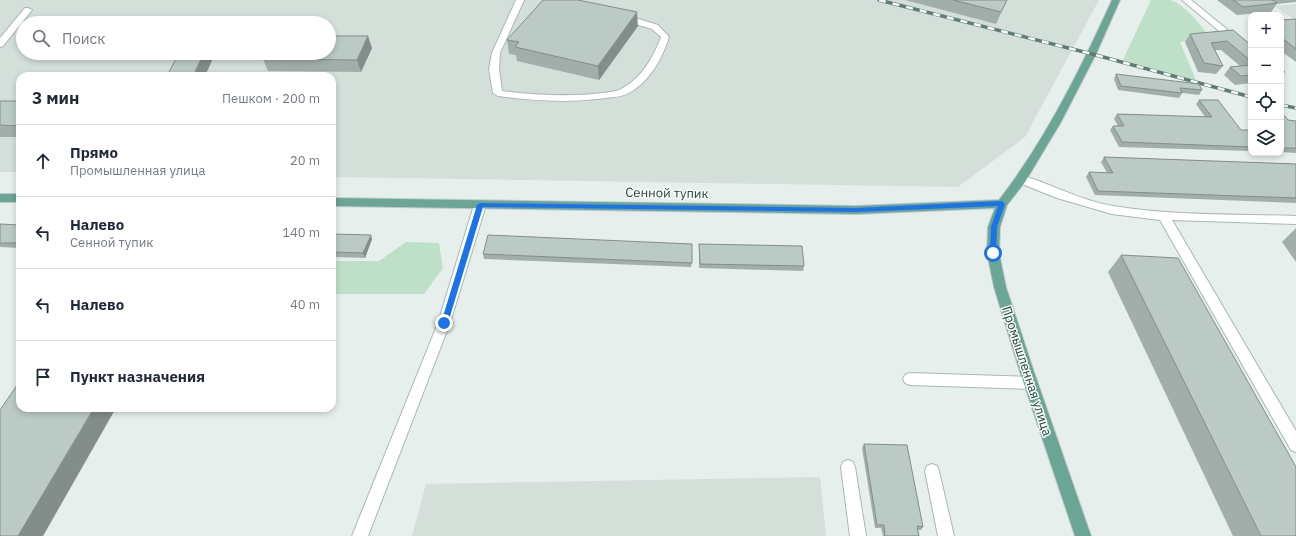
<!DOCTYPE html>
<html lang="ru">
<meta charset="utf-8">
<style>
body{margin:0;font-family:"IBM Plex Sans",sans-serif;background:#f2f2f3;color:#1f2937}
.controls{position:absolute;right:12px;top:12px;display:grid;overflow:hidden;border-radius:8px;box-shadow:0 2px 6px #0003}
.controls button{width:36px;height:36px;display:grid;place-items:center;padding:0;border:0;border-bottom:1px solid #e0e1e3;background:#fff;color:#1f2937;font:20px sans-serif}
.stop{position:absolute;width:12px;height:12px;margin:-9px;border:3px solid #1a73e8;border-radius:50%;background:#fff}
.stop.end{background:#1a73e8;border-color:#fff;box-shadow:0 1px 4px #0008}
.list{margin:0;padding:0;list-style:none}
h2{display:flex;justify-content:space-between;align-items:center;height:52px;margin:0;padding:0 16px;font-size:17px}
h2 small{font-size:13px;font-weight:400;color:#747a83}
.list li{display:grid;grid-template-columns:26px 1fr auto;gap:12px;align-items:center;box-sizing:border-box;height:72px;padding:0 16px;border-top:1px solid #e0e1e3}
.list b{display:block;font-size:15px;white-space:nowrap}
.list p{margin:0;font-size:13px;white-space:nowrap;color:#747a83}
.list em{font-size:13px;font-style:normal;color:#747a83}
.icon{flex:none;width:22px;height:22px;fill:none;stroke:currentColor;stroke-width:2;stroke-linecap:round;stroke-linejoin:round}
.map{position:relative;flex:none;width:1296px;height:536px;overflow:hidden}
.search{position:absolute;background:#fff;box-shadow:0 2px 6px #0003;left:16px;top:16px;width:320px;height:44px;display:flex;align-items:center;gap:10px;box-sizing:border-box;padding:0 14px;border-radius:22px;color:#747a83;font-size:15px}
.panel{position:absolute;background:#fff;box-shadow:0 2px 6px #0003;left:16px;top:72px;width:320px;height:340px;border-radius:12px}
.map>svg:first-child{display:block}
.built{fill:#d4dfda;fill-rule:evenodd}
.green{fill:#bfe0c8}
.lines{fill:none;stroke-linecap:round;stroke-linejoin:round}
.minor-casing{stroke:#a8b8b2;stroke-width:2}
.major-casing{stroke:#c2cac8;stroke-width:2}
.minor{fill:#fff;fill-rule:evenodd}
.major{fill:#6aa596;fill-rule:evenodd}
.rail-casing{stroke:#5f7d75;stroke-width:3.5}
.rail{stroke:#f7fbf9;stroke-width:2.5;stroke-dasharray:7;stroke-linecap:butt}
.wall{fill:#a1aea9}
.shaded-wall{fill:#838d89}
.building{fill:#bbcac4;stroke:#838d89}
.route{fill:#1a73e8}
.labels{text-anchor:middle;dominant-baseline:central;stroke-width:3;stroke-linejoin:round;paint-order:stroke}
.street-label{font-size:13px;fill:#24423a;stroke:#f7fbf9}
</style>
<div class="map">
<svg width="1296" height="536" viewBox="0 0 1296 536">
<rect width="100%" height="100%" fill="#e6efeb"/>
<g class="built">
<path d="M0,0H1099L1025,137L958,187L332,177V76H20V172H0ZM23,23H329V53H23Z"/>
<path d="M1296,4V21L1275,6Z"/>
<path d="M820,477L826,536H412L426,484Z"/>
</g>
<g class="green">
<path d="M1151,0C1157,0 1164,0 1170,0C1181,2 1205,27 1208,37L1180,42L1196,80L1123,60Z"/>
<path d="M406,242L439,243L443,268L424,294H332V261H379Z"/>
</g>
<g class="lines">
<g class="minor-casing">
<g id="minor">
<path d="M516,0H524L500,53L499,69L502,91C536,95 569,97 603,93C608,92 616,92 621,89C641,79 653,58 661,37L652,29L619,19L618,17L619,15H625L658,25L669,37C662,59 650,81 629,93C622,97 613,97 605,98C569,103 534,101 498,96L493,93L489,69L492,53Z"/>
<path d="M1182,0H1191L1251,49V56L1248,55Z"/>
<path d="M25,8H28L32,10L3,46L0,47V38Z"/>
<path d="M1021,175C1052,184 1081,201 1113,206C1173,216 1235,214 1296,216V224L1172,220L1296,431V452L1291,450L1160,220L1112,214L1057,198L1017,182L1016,179L1017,176Z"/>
<path d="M480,201L484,202L486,205L450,323L368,536H352L438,323L474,205L476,202Z"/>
<path d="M910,373L1030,377L1035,379L1037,383L1035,387L1030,389L910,385L905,383L903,379L905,375Z"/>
<path d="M848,460L853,462L855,467L866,536H850L841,467L843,462Z"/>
<path d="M932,464L937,466L939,471L954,536H938L925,471L927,466Z"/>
</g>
</g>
<g class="major-casing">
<g id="major">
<path d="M1112,0H1120L1096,54L1061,122L1025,182L1007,205L1000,227L999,253L1006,287L1034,372L1091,536H1075L1020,372L994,287L987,253L988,227L995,208L856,214L332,206V198L856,206L999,200C1046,139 1080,70 1112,0Z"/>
<rect x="0" y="194" width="20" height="8"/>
</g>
</g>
<use href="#minor" class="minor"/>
<use href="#major" class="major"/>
<g class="rail-casing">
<g id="rail">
<path d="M879,0L1092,54L1251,97"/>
<path d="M1281,105L1296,108"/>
</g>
</g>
<use href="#rail" class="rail"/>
</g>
<g class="wall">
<path d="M905,0H1007L996,24Z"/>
<path d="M1217,0H1296V2L1277,4L1271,12L1237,15Z"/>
<path d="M1296,19V62L1281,51V20Z"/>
<path d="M638,26L599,80L517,61L516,55L509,54L507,40Z"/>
<path d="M1190,34L1251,45V83L1235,85L1224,75L1230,67L1240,66L1221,50H1215L1223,66L1216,74L1198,72L1185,42Z"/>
<path d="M372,48L361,72L268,71L263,59Z"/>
<path d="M1281,69L1285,72L1281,77Z"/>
<path d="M1116,74L1202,90L1199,95L1182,93L1179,98L1118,90L1114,79Z"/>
<path d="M1199,100L1241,130H1251V151L1119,147L1110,130L1113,126H1118L1114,119L1117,114L1205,117L1196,104Z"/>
<rect x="0" y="101" width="20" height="36"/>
<path d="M1281,112L1288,120L1296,121V153L1281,152Z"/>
<path d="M1104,157L1296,164V203L1095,195L1086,177L1089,172L1107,173L1101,162Z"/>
<path d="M0,224L20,225V248L0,247Z"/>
<path d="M1296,228V262L1282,242Z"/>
<path d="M332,234L372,239L365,258L332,257Z"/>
<path d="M699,244L804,266L803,271L699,268Z"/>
<path d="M483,254L692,263L691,267L484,259Z"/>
<path d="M1121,255L1296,536H1233L1108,272Z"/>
<path d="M864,444L923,527L921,530H918L919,536H883L881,528H875L862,448Z"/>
</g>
<g class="shaded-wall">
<path d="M637,12L638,26L599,80L598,66Z"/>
<path d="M368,36L372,48L361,72L357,60Z"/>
<path d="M204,53H214L215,54L205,76H193Z"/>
<path d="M371,235L372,239L365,258L363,253Z"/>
<path d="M94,408H116L43,536H18Z"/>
</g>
<g class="building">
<path d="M543,0H578L637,12L598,66L515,47L519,42L507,40Z"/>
<path d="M953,0H1007L1001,12Z"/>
<path d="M1233,0H1272L1277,3L1243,7Z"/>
<path d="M1296,19V49L1281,37V20Z"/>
<path d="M1233,30L1251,45V61L1227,41L1211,43L1223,66L1204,63L1190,34Z"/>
<path d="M329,36H368L357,60L263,59L267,53H329Z"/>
<path d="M179,53H204L193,76H167Z"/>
<path d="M1251,65V75L1241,76L1230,67Z"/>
<path d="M1281,69L1285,72H1281Z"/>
<path d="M1116,74L1199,84L1202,90L1180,88L1182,93L1121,86Z"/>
<path d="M1199,100H1218L1241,130H1251V147L1122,142L1113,126H1124L1117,114L1212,117Z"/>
<path d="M0,101H20V126L0,125Z"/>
<path d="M1281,112L1288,120L1296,121V148H1281Z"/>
<path d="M1104,157L1296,164V198L1098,191L1089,172L1113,173Z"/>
<path d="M0,224L20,225V243H0Z"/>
<path d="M332,234L371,235L363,253L332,252Z"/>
<path d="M488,235L692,244V263L483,254Z"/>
<path d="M699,244L802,246L804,266L700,264Z"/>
<path d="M1121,255L1178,258L1296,467V536H1261Z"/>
<path d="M20,381V408H94L18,536H0V410Z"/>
<path d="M864,444L907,445L923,527L917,526L919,536H885L884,525H877Z"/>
</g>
<path class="route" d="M1002,201L1005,204L997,227L996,253L993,256L990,253L991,227L998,206L856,212L483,207L448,323L444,326L441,323L477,205L480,203L856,208Z"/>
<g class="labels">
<g class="street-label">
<text transform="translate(667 193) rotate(1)">Сенной тупик</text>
<text transform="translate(1027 371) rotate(72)">Промышленная улица</text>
</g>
</g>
</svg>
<div class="controls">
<button>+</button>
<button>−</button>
<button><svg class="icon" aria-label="locate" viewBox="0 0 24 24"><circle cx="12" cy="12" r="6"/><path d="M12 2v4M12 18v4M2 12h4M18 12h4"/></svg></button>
<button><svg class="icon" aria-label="layers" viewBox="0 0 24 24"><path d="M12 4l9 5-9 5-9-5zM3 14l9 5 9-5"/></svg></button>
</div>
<div class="stop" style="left:993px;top:253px"></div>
<div class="stop end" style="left:444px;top:323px"></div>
<div class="search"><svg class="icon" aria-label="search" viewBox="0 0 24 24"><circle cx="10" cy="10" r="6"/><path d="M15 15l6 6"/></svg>Поиск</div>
<section class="panel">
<h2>3 мин<small>Пешком · 200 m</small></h2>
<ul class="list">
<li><svg class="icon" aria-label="ahead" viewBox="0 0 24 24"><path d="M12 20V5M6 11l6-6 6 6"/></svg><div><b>Прямо</b><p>Промышленная улица</p></div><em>20 m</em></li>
<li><svg class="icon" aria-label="left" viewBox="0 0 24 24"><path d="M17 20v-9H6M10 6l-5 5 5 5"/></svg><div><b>Налево</b><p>Сенной тупик</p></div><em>140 m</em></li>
<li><svg class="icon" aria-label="left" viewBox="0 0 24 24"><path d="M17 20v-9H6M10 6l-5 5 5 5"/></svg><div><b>Налево</b></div><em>40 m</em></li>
<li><svg class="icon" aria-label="arrive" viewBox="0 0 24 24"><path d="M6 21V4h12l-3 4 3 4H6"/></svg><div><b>Пункт назначения</b></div></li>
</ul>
</section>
</div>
